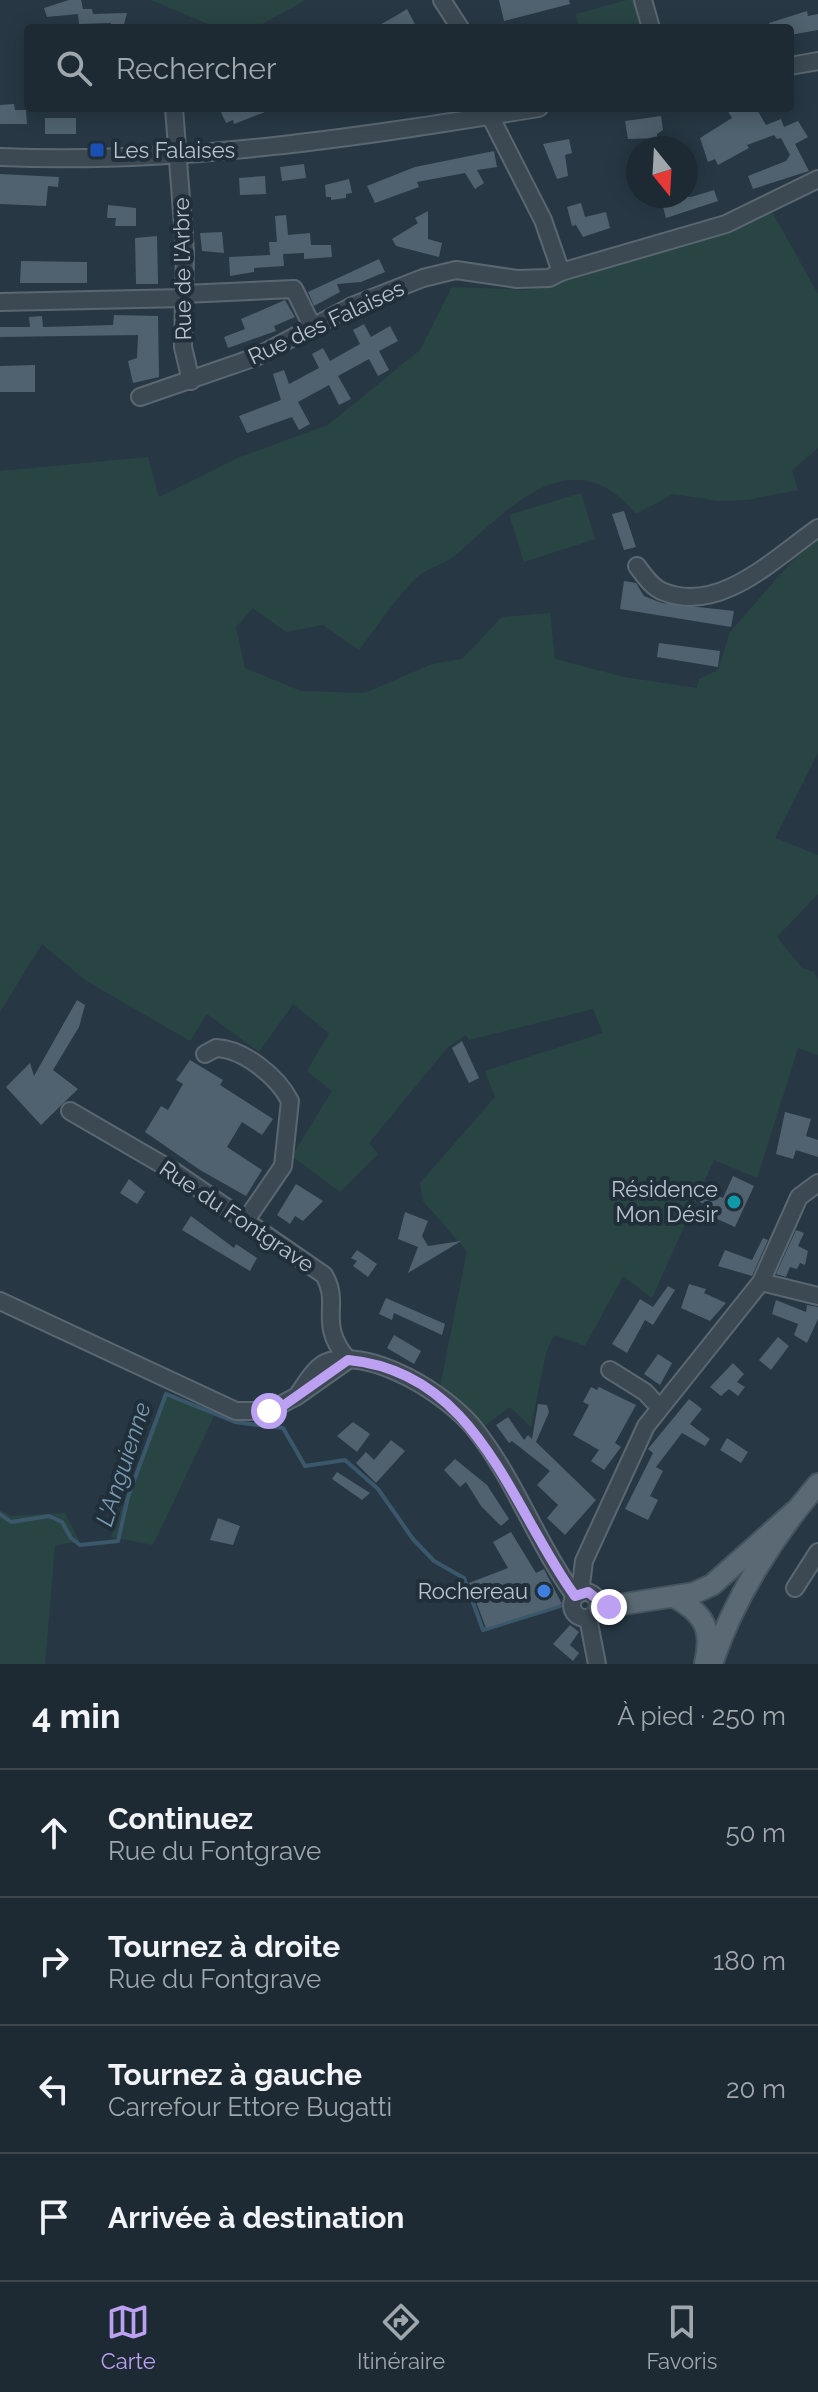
<!DOCTYPE html>
<html lang="fr">
<meta charset="utf-8">
<style>
body{margin:0;font-family:Raleway,sans-serif;background:#25323b;color:#f1f3f6}
.compass{position:absolute;left:626px;top:136px;width:72px;height:72px;border-radius:50%;background:#1d2a33;box-shadow:0 4px 20px #0003;rotate:162deg}
.stop{position:absolute;width:24px;height:24px;margin:-18px;border:6px solid #bca0f2;border-radius:50%;background:#fff}
.stop.end{background:#bca0f2;border-color:#fff;box-shadow:0 2px 8px #0008}
.list{margin:0;padding:0;list-style:none}
h2{display:flex;justify-content:space-between;align-items:center;height:104px;margin:0;padding:0 32px;font-size:34px}
h2 small{font-size:26px;font-weight:400;color:#a0a7ac}
.list li{display:grid;grid-template-columns:52px 1fr auto;gap:24px;align-items:center;box-sizing:border-box;height:128px;padding:0 32px;border-top:2px solid #3b464e}
.list b{display:block;font-size:30px;white-space:nowrap}
.list p{margin:0;font-size:26px;white-space:nowrap;color:#a0a7ac}
.list em{font-size:26px;font-style:normal;color:#a0a7ac}
.icon{flex:none;width:44px;height:44px;fill:none;stroke:currentColor;stroke-width:2;stroke-linecap:round;stroke-linejoin:round}
.map{position:relative;flex:none;width:818px;height:1664px;overflow:hidden}
.search{position:absolute;background:#1d2a33;box-shadow:0 4px 20px #0003;left:24px;right:24px;top:24px;height:88px;display:flex;align-items:center;gap:20px;box-sizing:border-box;padding:0 28px;border-radius:8px;color:#a0a7ac;font-size:30px}
.sheet{height:616px;background:#1d2a33}
nav{display:flex;justify-content:space-around;align-items:center;box-sizing:border-box;height:112px;border-top:2px solid #3b464e;background:#1d2a33;font-size:22px;color:#a0a7ac}
nav a{display:grid;justify-items:center;gap:4px}
nav .on{color:#bca0f2}
.map>svg:first-child{display:block}
.green{fill:#294543}
.lines{fill:none;stroke-linecap:round;stroke-linejoin:round}
.stream{stroke:#3b576b;stroke-width:4}
.building{fill:#50626f}
.minor-casing{stroke:#5a6771;stroke-width:20}
.major-casing{stroke:#45535d;stroke-width:24}
.minor{stroke:#3c4953;stroke-width:16}
.major{stroke:#5a6973;stroke-width:20}
.route{stroke:#bca0f2;stroke-width:10}
.transit-dot{fill:#1a4fb4;stroke:#202f39;stroke-width:3}
.culture-dot{fill:#0f9aa8;stroke:#202f39;stroke-width:3}
.shop-dot{fill:#3f7fe0;stroke:#202f39;stroke-width:3}
.labels{text-anchor:middle;dominant-baseline:central;stroke-width:8;stroke-linejoin:round;paint-order:stroke}
.poi-label{font-size:22px;fill:#b9c4cd;stroke:#202f39;text-anchor:end}
.street-label{font-size:22px;fill:#b9c4cd;stroke:#202f39}
.water-label{font-size:24px;font-style:italic;fill:#799ab0;stroke:#202f39}
</style>
<div class="map">
<svg width="818" height="1664" viewBox="0 0 818 1664">
<rect width="100%" height="100%" fill="#273844"/>
<g class="green">
<path d="M151,0H306L255,28H217Z"/>
<path d="M627,0H637L642,28H579L576,14Z"/>
<path d="M771,210L818,294V448L792,470L798,490L747,500L719,501L673,494L636,514C573,438 511,506 458,553C446,563 434,566 421,574C404,586 374,631 359,650L323,625L286,632L253,608L236,627L245,668L301,691L365,693L432,664L462,659L502,617L550,613L555,659L624,677L697,688L699,679L718,670L730,632L802,550L818,538V753L775,838L818,855V894L777,937L802,968L814,972L818,980V1055L798,1048L757,1178L714,1160L652,1298L623,1276L585,1346L554,1335L546,1353L531,1427L510,1407L482,1428L471,1411L440,1387L467,1251L423,1201L420,1183L495,1097L485,1071L603,1033L593,1009L469,1040L466,1035L448,1047L369,1143L378,1154L340,1192L292,1156L332,1091L307,1071L329,1033L293,1004L259,1052L207,1014L190,1041L85,980L42,944L0,1012V471L148,457L159,497L240,457L328,425L420,350L452,287L528,290Z"/>
<path d="M581,493L595,539L524,562L509,515Z"/>
<path d="M165,1391L216,1412L153,1545L111,1537Z"/>
<path d="M0,1510L10,1516L65,1513L79,1541L55,1546L45,1664H0Z"/>
</g>
<g class="lines">
<path class="stream" d="M0,1514L11,1522L49,1516L62,1522L71,1538L80,1545L118,1541L128,1497L166,1394L235,1422L283,1428L305,1466L345,1460L378,1489L413,1539L434,1561L464,1578L483,1630L560,1606"/>
</g>
<g class="building">
<path d="M69,0H81L83,9H92L93,14L127,13L123,28H110L111,23L79,24L78,14L47,17L44,8Z"/>
<path d="M499,0H569L570,4L504,21Z"/>
<path d="M407,9L417,28H374L394,17Z"/>
<path d="M807,11L808,16L818,14V30L790,35V28H770L769,23Z"/>
<path d="M14,104L15,110H26L27,124H0V105Z"/>
<path d="M219,108H273V109L234,124L233,120L226,123Z"/>
<path d="M726,108H756L766,125L781,119L784,127L798,121L808,137L795,144L809,171L753,189L748,176L786,161L790,155L781,138L777,139L774,135L747,145L749,148L718,165L715,159L708,162L700,138L732,118Z"/>
<path d="M661,116L663,130L657,134V138L628,139L625,121Z"/>
<rect x="45" y="118" width="31" height="16"/>
<path d="M569,139L572,153L565,155L568,176L557,179L543,144Z"/>
<path d="M494,151L497,167L477,170L484,183L475,189L465,173L417,182L419,187L375,203L367,186L415,167Z"/>
<path d="M304,164L306,178L282,181L280,167Z"/>
<path d="M0,174L59,177L58,187L48,186L46,206L0,204Z"/>
<path d="M265,176L266,194L240,195L239,178Z"/>
<path d="M349,179L352,193L346,194V198L331,200V197H326L325,185Z"/>
<path d="M714,190L718,201L666,218L660,196L691,197Z"/>
<path d="M581,203L585,217L606,212L610,228L583,237L576,225L572,226L567,207Z"/>
<path d="M108,205L136,208V226H115L116,218H107Z"/>
<path d="M428,211V239L442,243L439,257L396,246L392,239L418,223L415,218Z"/>
<path d="M286,215L288,235L310,233L311,245H331L332,257L304,259V253L283,254L284,266L254,268V272L230,276L229,257L270,255L269,242H277L275,216Z"/>
<path d="M222,232L224,253L202,251L200,233Z"/>
<path d="M157,236L158,284H136L135,238Z"/>
<path d="M379,259L385,272L361,282L337,284L340,292L314,306L308,292Z"/>
<path d="M21,261L87,262V283H20Z"/>
<path d="M285,300L295,317L274,326L276,331L228,348L224,337L245,329L241,319Z"/>
<path d="M114,315L158,316L159,377L133,383L128,361L137,358L138,335L0,337V327H30L29,317L42,316L43,327L113,325Z"/>
<path d="M364,324L371,337L390,326L398,341L379,351L389,370L378,376L369,359L338,376L351,399L339,405L329,385L298,402L310,424L299,430L292,417L247,433L239,416L281,400L273,374L284,370L289,384L319,368L312,354L323,348L330,361L360,344L353,330Z"/>
<path d="M35,365V392H0V366Z"/>
<path d="M624,511L636,547L624,550L612,514Z"/>
<path d="M624,581L636,583L644,596L662,603L734,611L731,627L620,609Z"/>
<path d="M659,643L720,651L718,667L657,657Z"/>
<path d="M77,1000L85,1005L79,1027L53,1070L78,1089L41,1125L6,1087L30,1063L34,1076Z"/>
<path d="M462,1041L479,1078L469,1083L452,1048Z"/>
<path d="M190,1060L223,1080L220,1085L273,1119L262,1135L242,1122L227,1147L262,1170L246,1196L200,1170L145,1132L161,1106L168,1110L183,1084L176,1080Z"/>
<path d="M785,1112L811,1119L806,1136L818,1140V1157L796,1150L793,1159L776,1154Z"/>
<path d="M733,1176L754,1186L735,1227L715,1218L718,1210L700,1202L705,1190L723,1198Z"/>
<path d="M129,1179L145,1192L137,1204L120,1193Z"/>
<path d="M296,1184L323,1201L303,1221L295,1216L290,1224L277,1215Z"/>
<path d="M405,1212L428,1221L422,1236L428,1246L461,1241L408,1273L418,1247L398,1239Z"/>
<path d="M191,1216L234,1248L236,1244L257,1258L250,1271L182,1230Z"/>
<path d="M796,1230L804,1233L798,1246L808,1251L805,1265L800,1263L797,1269L790,1267L786,1277L776,1274Z"/>
<path d="M763,1238L768,1240L752,1276L718,1266L725,1250L752,1260Z"/>
<path d="M357,1250L377,1264L368,1277L353,1266L357,1261L351,1258Z"/>
<path d="M689,1284L706,1289L704,1293L726,1303L710,1321L681,1308Z"/>
<path d="M668,1286L675,1290L653,1325L645,1320L627,1353L612,1344L640,1299L653,1307Z"/>
<path d="M386,1298L445,1324L442,1335L394,1313L392,1320L379,1314Z"/>
<path d="M776,1300L806,1312L807,1305L818,1307V1319L807,1343L794,1335L798,1324L772,1314Z"/>
<path d="M394,1335L421,1351L414,1364L387,1348Z"/>
<path d="M778,1337L789,1346L771,1370L759,1360Z"/>
<path d="M658,1354L672,1363L660,1385L644,1374Z"/>
<path d="M733,1363L744,1374L737,1382L745,1387L738,1396L729,1389L721,1396L710,1387Z"/>
<path d="M591,1387L597,1390L599,1387L636,1405L615,1443L621,1447L604,1470L591,1461L599,1450L573,1435L589,1405L583,1402Z"/>
<path d="M689,1399L702,1409L690,1424L710,1439L705,1446L682,1433L656,1467L663,1471L650,1496L658,1500L648,1520L625,1509L653,1453L648,1449Z"/>
<path d="M538,1404L547,1405L549,1412L536,1442L596,1500L565,1535L547,1518L558,1505L537,1485L550,1471L512,1441L509,1443L496,1425L508,1417L524,1440L528,1435L532,1439Z"/>
<path d="M353,1422L370,1434L357,1452L337,1436Z"/>
<path d="M727,1438L748,1452L741,1463L720,1450Z"/>
<path d="M391,1440L405,1451L376,1483L356,1463L366,1452L374,1460Z"/>
<path d="M455,1459L487,1485L509,1519L501,1526L481,1506L466,1482L460,1487L444,1470Z"/>
<path d="M337,1472L370,1493L362,1500L332,1479Z"/>
<path d="M218,1518L240,1526L233,1545L210,1540Z"/>
<path d="M511,1532L536,1573L544,1569L562,1604L486,1628L469,1583L508,1568L493,1542Z"/>
<path d="M570,1625L579,1632L570,1645L579,1653L573,1661L553,1644Z"/>
</g>
<g class="lines">
<g class="minor-casing">
<g id="minor">
<path d="M442,0L460,28"/>
<path d="M643,0L651,28"/>
<path d="M790,66L818,61"/>
<path d="M174,108L185,251L183,347L191,381"/>
<path d="M486,108L543,220L561,272L726,224L818,179"/>
<path d="M0,157C182,165 359,137 539,108"/>
<path d="M184,294L294,289L313,328"/>
<path d="M0,302L184,298"/>
<path d="M140,397L256,357L352,306L423,278L456,270L517,279L549,278L561,272"/>
<path d="M637,566C644,575 652,588 664,592C720,614 775,558 818,528"/>
<path d="M205,1054L216,1048C244,1049 278,1077 290,1101L283,1166L246,1220"/>
<path d="M70,1111L175,1172L324,1275C342,1305 316,1322 348,1360"/>
<path d="M761,1282L818,1296"/>
<path d="M0,1301L236,1411H269L297,1396"/>
<path d="M348,1360L297,1396C305,1385 315,1365 330,1361C376,1350 446,1394 474,1428C515,1479 537,1544 575,1596"/>
<path d="M610,1370L645,1392L659,1407"/>
<path d="M795,1588L818,1552"/>
<circle cx="585" cy="1605" r="13"/>
<path d="M580,1593L584,1561L646,1426L761,1282L799,1197L818,1183"/>
<path d="M588,1618L597,1664"/>
</g>
</g>
<g class="major-casing">
<g id="major">
<path d="M674,1597C704,1613 713,1629 705,1663"/>
<path d="M599,1608L694,1593L712,1585L795,1511"/>
<path d="M712,1664C733,1600 774,1535 818,1484"/>
</g>
</g>
<use href="#minor" class="minor"/>
<use href="#major" class="major"/>
</g>
<g class="lines">
<path class="route" d="M269,1411L280,1408L348,1360C478,1372 510,1506 575,1596L588,1592L597,1599L599,1608L609,1607"/>
</g>
<rect class="transit-dot" x="89" y="142" width="16" height="16" rx="4"/>
<circle class="culture-dot" cx="734" cy="1202" r="8"/>
<circle class="shop-dot" cx="544" cy="1591" r="8"/>
<g class="labels">
<g class="poi-label">
<text x="113" y="150" text-anchor="start">Les Falaises</text>
<text x="718" y="1189">Résidence<tspan x="718" dy="25">Mon Désir</tspan></text>
<text x="528" y="1591">Rochereau</text>
</g>
<g class="street-label">
<text transform="translate(182 269) rotate(-91)">Rue de l'Arbre</text>
<text transform="translate(326 322) rotate(-25)">Rue des Falaises</text>
<text transform="translate(237 1216) rotate(34)">Rue du Fontgrave</text>
</g>
<g class="water-label">
<text transform="translate(123 1464) rotate(-72)">L'Anguienne</text>
</g>
</g>
</svg>
<svg class="compass" viewBox="-18 -18 36 36"><path d="M0-13l5 13h-10z" fill="#e53935"/><path d="M0 13l5-13h-10z" fill="#a0a7ac"/></svg>
<div class="stop" style="left:269px;top:1411px"></div>
<div class="stop end" style="left:609px;top:1607px"></div>
<div class="search"><svg class="icon" aria-label="search" viewBox="0 0 24 24"><circle cx="10" cy="10" r="6"/><path d="M15 15l6 6"/></svg>Rechercher</div>
</div>
<section class="sheet">
<h2>4 min<small>À pied · 250 m</small></h2>
<ul class="list">
<li><svg class="icon" aria-label="ahead" viewBox="0 0 24 24"><path d="M12 20V5M6 11l6-6 6 6"/></svg><div><b>Continuez</b><p>Rue du Fontgrave</p></div><em>50 m</em></li>
<li><svg class="icon" aria-label="right" viewBox="0 0 24 24"><path d="M7 20v-9h11M14 6l5 5-5 5"/></svg><div><b>Tournez à droite</b><p>Rue du Fontgrave</p></div><em>180 m</em></li>
<li><svg class="icon" aria-label="left" viewBox="0 0 24 24"><path d="M17 20v-9H6M10 6l-5 5 5 5"/></svg><div><b>Tournez à gauche</b><p>Carrefour Ettore Bugatti</p></div><em>20 m</em></li>
<li><svg class="icon" aria-label="arrive" viewBox="0 0 24 24"><path d="M6 21V4h12l-3 4 3 4H6"/></svg><div><b>Arrivée à destination</b></div></li>
</ul>
</section>
<nav>
<a class="on"><svg class="icon" aria-label="map" viewBox="0 0 24 24"><path d="M3 6l6-2 6 2 6-2v14l-6 2-6-2-6 2zM9 4v14M15 6v14"/></svg>Carte</a>
<a><svg class="icon" aria-label="directions" viewBox="0 0 24 24"><path d="M12 3l9 9-9 9-9-9zM9 14v-3h6M13 9l2 2-2 2"/></svg>Itinéraire</a>
<a><svg class="icon" aria-label="saved" viewBox="0 0 24 24"><path d="M7 4h10v16l-5-4-5 4z"/></svg>Favoris</a>
</nav>
